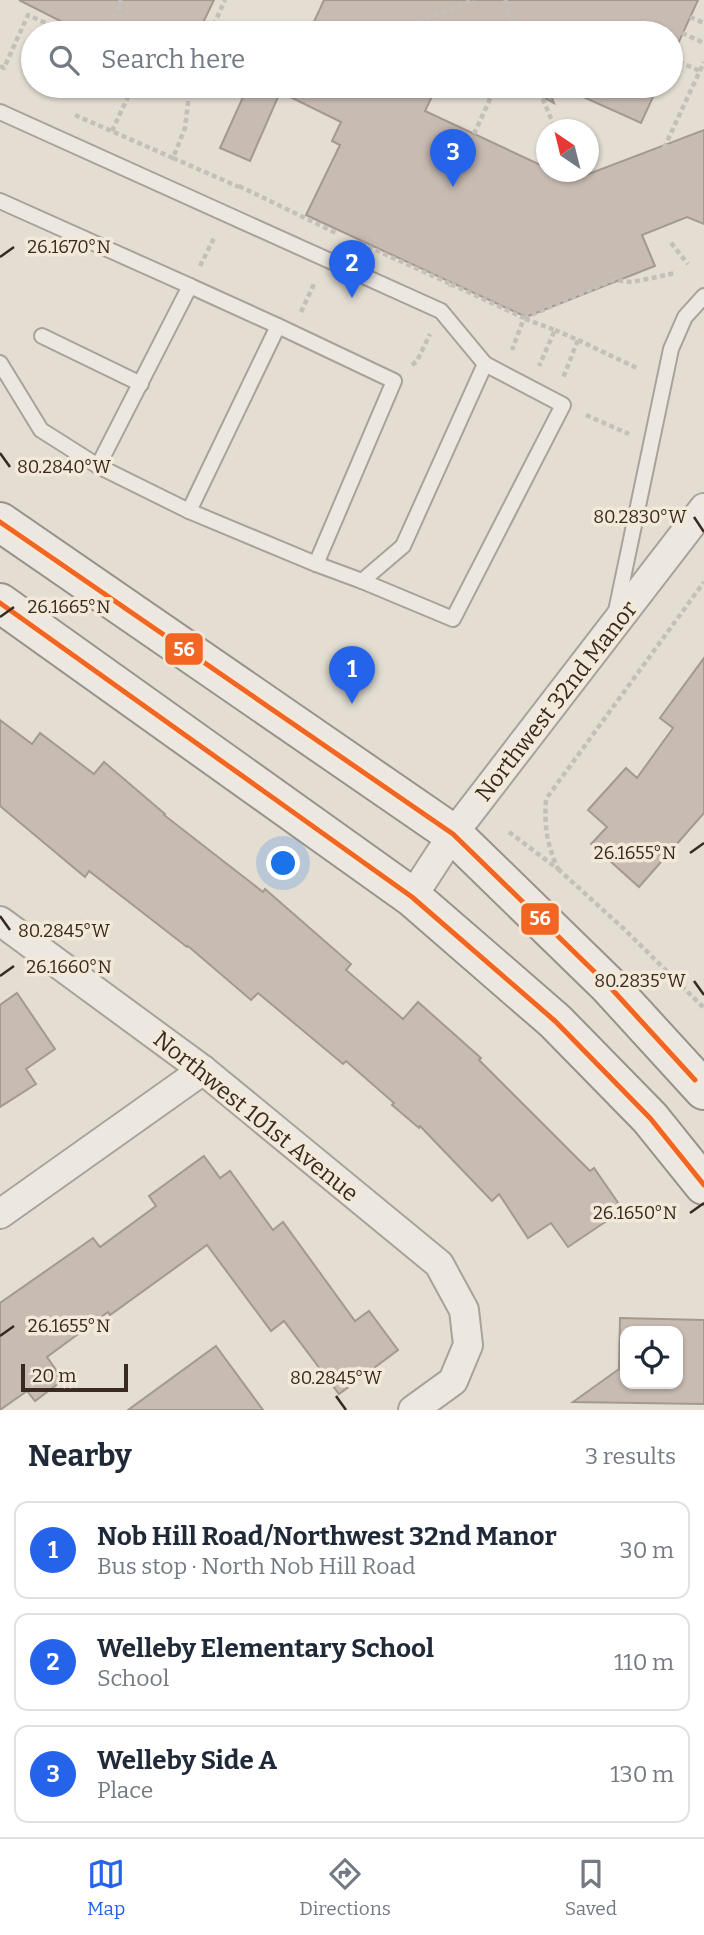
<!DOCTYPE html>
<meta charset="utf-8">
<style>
body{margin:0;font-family:Bitter,serif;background:#f6f6f7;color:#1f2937}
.controls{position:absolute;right:21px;bottom:21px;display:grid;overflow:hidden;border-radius:14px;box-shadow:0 2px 5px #0004}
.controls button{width:63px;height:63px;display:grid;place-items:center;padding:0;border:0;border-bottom:2px solid #e0e1e3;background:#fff;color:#1f2937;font:35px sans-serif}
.compass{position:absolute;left:536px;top:119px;width:63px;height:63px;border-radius:50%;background:#fff;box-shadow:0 2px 5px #0004;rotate:325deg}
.scale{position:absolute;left:21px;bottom:18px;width:107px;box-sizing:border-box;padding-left:7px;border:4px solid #382a22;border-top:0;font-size:19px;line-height:24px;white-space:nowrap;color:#382a22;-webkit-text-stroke:5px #f3e9d9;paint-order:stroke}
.you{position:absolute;left:284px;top:864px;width:24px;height:24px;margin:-18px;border:5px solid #fff;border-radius:50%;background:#1a73e8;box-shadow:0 0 0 10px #1a73e833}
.badge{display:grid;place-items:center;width:46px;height:46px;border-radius:50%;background:#2563eb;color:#fff;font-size:23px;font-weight:700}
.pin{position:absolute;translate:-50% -58px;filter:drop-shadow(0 2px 4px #0008)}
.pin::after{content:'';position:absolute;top:37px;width:24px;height:21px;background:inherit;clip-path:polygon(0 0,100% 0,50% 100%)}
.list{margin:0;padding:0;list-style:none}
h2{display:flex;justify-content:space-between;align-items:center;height:91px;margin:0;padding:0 28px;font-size:30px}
h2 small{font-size:23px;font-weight:400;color:#747a83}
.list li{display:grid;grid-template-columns:46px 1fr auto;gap:21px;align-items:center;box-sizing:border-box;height:98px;margin:0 14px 14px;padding:0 14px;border:2px solid #e0e1e3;border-radius:14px}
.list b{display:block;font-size:26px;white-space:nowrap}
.list p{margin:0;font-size:23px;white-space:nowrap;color:#747a83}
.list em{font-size:23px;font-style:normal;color:#747a83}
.icon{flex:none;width:38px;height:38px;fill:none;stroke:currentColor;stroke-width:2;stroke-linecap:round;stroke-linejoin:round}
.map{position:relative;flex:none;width:704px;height:1410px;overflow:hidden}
.search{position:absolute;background:#fff;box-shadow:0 2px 5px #0004;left:21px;right:21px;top:21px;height:77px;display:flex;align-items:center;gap:18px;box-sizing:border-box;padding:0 24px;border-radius:38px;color:#747a83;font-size:26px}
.sheet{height:427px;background:#fff}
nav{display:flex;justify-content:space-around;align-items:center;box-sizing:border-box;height:98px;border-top:2px solid #e0e1e3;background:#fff;font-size:19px;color:#747a83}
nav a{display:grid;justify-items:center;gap:4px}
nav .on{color:#2563eb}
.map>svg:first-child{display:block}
.building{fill:#c7bbb2;stroke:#a49991;stroke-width:2;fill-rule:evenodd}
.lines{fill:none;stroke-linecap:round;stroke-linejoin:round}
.lane-casing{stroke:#a9a29a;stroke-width:18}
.street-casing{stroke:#a9a29a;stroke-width:32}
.secondary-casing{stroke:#99928a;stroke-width:42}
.path{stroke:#c4bfb8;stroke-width:4.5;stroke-dasharray:5 3.5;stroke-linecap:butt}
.lane{stroke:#ece8e1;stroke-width:14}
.street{stroke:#ece8e1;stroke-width:28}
.secondary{stroke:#ece8e1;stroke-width:38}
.bus-1-casing{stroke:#f3e9d9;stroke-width:10}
.bus-1{stroke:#f26522;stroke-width:5}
.ticks{fill:none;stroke:#382a22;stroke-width:2.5}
.labels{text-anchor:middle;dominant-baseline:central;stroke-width:7;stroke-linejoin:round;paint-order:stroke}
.street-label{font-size:23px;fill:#382a22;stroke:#f3e9d9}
.ticks-label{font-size:18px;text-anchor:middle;fill:#382a22;stroke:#f3e9d9;stroke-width:7;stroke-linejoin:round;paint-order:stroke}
.line-badge{stroke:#f3e9d9;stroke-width:2.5}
.badge-label{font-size:19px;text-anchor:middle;font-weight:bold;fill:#fff}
</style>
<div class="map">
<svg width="704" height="1410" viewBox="0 0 704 1410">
<rect width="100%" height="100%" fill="#e3ddd2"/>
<g class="building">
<path d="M19,0H214L198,33H84Z"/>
<path d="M324,0H698L671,59V33H327L312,26Z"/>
<path d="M248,86H255L278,97L250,161L220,148Z"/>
<path d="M268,86H437L425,111L547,168V172H554L573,180L704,130V224L687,217L642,235L655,266L526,317L306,215L340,145L332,141L341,122Z"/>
<path d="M522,86H547L554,103Z"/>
<path d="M559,86H658L641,123Z"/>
<path d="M704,658V813L639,887L591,844L607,827L588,810L626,768L637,778L673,728L660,718Z"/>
<path d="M0,720L32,744L40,733L94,774L104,762L165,814L164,815L263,892L265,889L351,964L346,970L403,1019L418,1002L481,1058L479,1060L590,1171L594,1168L623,1210L568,1247L551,1223L528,1238L499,1194L492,1201L420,1126L419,1128L392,1105L394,1103L346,1061L343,1064L258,993L251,1000L188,946L187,947L89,871L85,877L0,806Z"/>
<path d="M17,993L55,1049L26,1069L36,1084L0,1107V1005Z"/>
<path d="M204,1156L220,1178L230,1171L273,1230L283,1222L355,1321L369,1311L398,1350L339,1394L284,1321L271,1331L207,1245L110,1315L108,1312L47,1357L63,1380L35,1401L27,1391L0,1410V1303L93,1238L100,1247L156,1206L149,1196Z"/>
<path d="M620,1318L704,1320V1404L573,1402L619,1369ZM625,1331H678V1384H625Z"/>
<path d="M216,1346L263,1410H128Z"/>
</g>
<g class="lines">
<g class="lane-casing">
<g id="lane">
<path d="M0,112L441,311L485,364L403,546L362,581L316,564L189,511L98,466L41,430L0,363"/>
<path d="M0,201L190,286L98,466"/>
<path d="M190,286L278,326L394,381L316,564"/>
<path d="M42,336L141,384"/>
<path d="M189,511L278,326"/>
<path d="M362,581L453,619L563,405L485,364"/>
<path d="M616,611L671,349L685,317L704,296"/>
</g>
</g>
<g class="street-casing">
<g id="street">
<path d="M412,897L453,834L704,508"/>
<path d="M0,921L203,1070L439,1264L464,1310L468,1345L453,1381L413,1410"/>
<path d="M0,1214L203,1070"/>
</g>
</g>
<g class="secondary-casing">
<g id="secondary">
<path d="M0,522L453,834L609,986L704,1090"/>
<path d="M0,603L412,897L555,1021L650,1118L704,1185"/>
</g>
</g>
<g class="path">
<path d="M505,0L517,33"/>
<path d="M118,7L131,14"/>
<path d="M690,17L704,23"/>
<path d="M410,25L474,0"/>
<path d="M94,27L105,33"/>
<path d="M199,32L202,33"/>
<path d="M105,33L121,0"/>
<path d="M210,33L225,0"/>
<path d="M682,33L704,43"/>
<path d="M671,58L700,71"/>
<path d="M0,66L4,68L28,15L68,33"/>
<path d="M533,86L538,88L556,130"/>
<path d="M75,115L173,158L185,128L190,86"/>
<path d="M112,131L133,86"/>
<path d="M474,134L496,86"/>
<path d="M664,148L704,62"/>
<path d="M173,158L239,187"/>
<path d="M574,172L576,178"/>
<path d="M239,186L336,233"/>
<path d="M360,243L451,284L450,287"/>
<path d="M671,243L688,264"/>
<path d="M200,266L215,236"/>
<path d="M608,270L613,280"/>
<path d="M451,284L524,318L512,350"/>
<path d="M301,312L315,282"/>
<path d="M524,318L613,280L632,282L676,273"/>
<path d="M525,319L555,330L539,366"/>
<path d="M555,330L578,340L563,378"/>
<path d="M578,340L639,369"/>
<path d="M412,365L417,361L430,334"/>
<path d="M586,415L629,434"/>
<path d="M509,832L558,869C547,845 544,826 546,799L704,582"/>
<path d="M558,869L624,929L704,1008"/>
</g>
<use href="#lane" class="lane"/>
<use href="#street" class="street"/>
<use href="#secondary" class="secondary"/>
<g class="bus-1-casing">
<g id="bus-1">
<path d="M0,522L453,834L609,986L695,1080"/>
<path d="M0,603L412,897L555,1021L650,1118L704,1185"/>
</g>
</g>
<use href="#bus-1" class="bus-1"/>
</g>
<path class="ticks" d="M0,257L14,247M0,453L10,467M694,517L704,532M0,617L14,607M690,853L704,843M0,916L10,930M0,976L14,966M694,981L704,995M690,1213L704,1203M0,1336L14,1326M336,1396L346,1410"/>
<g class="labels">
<g class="street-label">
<text transform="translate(556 701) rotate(-52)">Northwest 32nd Manor</text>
<text transform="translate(256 1116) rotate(39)">Northwest 101st Avenue</text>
</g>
</g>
<g class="ticks-label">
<text x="69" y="253">26.1670°N</text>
<text x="64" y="473">80.2840°W</text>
<text x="640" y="523">80.2830°W</text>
<text x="69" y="613">26.1665°N</text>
<text x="635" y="859">26.1655°N</text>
<text x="64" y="937">80.2845°W</text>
<text x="69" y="973">26.1660°N</text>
<text x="640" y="987">80.2835°W</text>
<text x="635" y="1219">26.1650°N</text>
<text x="69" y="1332">26.1655°N</text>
<text x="336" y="1384">80.2845°W</text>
</g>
<g class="line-badge">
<rect x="164" y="632" width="40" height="34" rx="7" fill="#f26522"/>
<rect x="520" y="902" width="40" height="34" rx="7" fill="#f26522"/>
</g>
<g class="badge-label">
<text x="184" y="656">56</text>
<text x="540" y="925">56</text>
</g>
</svg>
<div class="controls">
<button><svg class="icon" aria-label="locate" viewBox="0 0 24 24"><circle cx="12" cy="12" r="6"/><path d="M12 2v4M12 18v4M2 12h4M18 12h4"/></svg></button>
</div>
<svg class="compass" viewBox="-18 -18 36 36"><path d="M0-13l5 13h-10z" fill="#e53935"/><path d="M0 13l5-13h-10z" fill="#747a83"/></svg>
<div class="scale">20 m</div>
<div class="you"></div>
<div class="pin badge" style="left:352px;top:704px">1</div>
<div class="pin badge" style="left:352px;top:298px">2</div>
<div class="pin badge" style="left:453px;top:187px">3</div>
<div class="search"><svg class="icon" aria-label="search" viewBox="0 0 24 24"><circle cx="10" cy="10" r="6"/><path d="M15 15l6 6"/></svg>Search here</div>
</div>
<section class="sheet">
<h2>Nearby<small>3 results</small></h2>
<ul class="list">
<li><span class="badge">1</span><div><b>Nob Hill Road/Northwest 32nd Manor</b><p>Bus stop · North Nob Hill Road</p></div><em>30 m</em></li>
<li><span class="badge">2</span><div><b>Welleby Elementary School</b><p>School</p></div><em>110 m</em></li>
<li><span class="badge">3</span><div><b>Welleby Side A</b><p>Place</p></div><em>130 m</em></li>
</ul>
</section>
<nav>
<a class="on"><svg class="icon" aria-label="map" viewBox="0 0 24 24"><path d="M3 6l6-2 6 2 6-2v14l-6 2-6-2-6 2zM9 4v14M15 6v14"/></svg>Map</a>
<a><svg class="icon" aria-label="directions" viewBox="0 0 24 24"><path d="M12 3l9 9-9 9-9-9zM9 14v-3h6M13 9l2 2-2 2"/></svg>Directions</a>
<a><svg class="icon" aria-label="saved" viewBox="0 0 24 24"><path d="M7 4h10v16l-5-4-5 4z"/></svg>Saved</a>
</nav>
